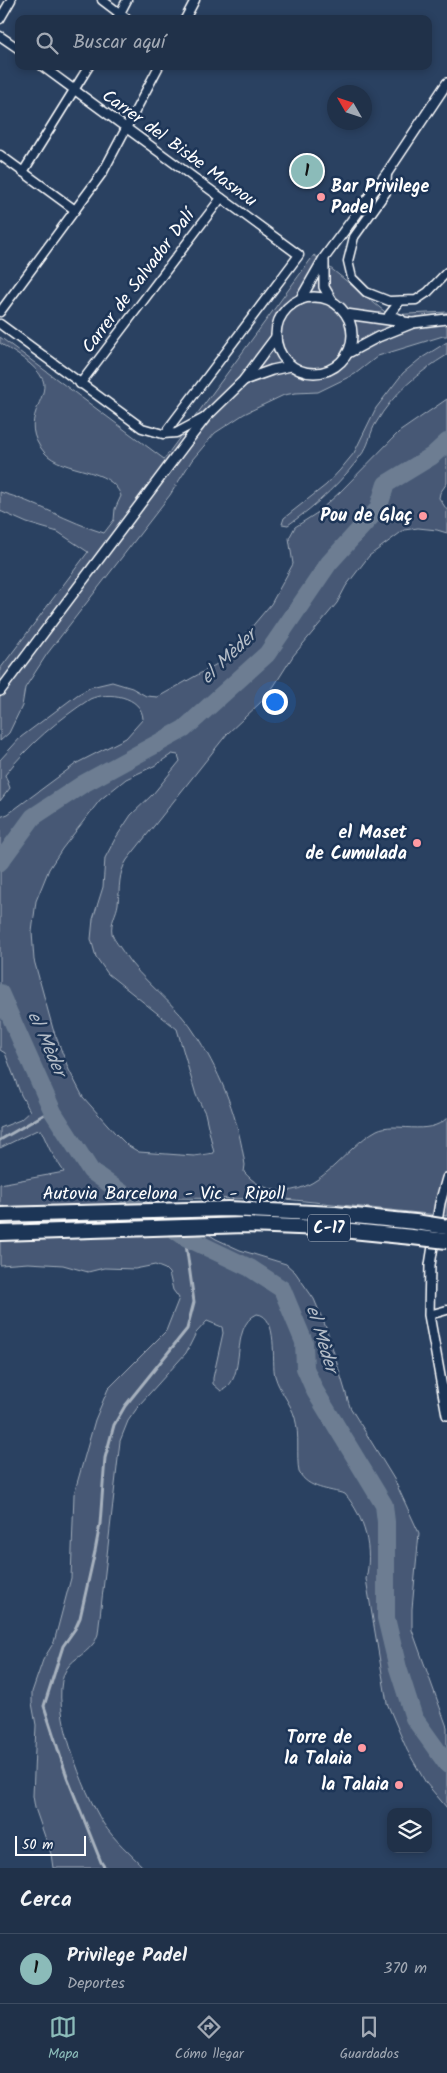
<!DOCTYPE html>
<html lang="es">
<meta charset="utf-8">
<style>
body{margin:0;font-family:Kalam,sans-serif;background:#283950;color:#f1f3f6}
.controls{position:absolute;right:15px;bottom:15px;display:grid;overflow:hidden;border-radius:10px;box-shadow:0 2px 8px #0003}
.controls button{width:45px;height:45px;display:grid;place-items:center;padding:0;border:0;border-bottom:1px solid #3d4c61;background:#203149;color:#f1f3f6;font:25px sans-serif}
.compass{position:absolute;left:327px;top:85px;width:45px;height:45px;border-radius:50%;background:#203149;box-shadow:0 2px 8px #0003;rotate:309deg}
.scale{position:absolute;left:15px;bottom:12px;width:71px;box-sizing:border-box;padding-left:5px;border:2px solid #fff;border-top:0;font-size:14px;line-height:18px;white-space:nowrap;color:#fff;-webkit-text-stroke:4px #1d3557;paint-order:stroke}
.you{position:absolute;left:274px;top:701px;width:18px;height:18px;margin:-12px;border:4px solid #fff;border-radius:50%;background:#1a73e8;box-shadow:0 0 0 8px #1a73e833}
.badge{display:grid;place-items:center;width:32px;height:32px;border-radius:50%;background:#8bbbb9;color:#111;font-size:16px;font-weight:700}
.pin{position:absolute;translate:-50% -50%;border:2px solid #fff;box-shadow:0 1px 5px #0006}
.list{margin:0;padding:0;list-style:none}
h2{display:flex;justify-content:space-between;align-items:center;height:65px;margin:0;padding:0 20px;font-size:21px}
h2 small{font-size:16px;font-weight:400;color:#a2a9b4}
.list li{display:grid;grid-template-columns:32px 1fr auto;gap:15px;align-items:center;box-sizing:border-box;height:70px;padding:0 20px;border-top:1px solid #3d4c61}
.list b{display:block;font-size:19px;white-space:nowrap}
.list p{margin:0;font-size:16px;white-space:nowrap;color:#a2a9b4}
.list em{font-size:16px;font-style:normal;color:#a2a9b4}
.icon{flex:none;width:28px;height:28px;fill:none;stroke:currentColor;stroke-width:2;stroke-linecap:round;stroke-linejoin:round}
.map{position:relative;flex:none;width:447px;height:1868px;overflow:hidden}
.search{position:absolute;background:#203149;box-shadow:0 2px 8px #0003;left:15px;right:15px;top:15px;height:55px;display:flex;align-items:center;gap:12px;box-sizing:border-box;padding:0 18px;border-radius:10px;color:#a2a9b4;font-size:19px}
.sheet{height:135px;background:#203149}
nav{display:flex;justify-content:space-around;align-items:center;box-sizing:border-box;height:70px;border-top:1px solid #3d4c61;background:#203149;font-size:14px;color:#a2a9b4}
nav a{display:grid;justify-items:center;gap:2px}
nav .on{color:#8bbbb9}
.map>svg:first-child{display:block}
.green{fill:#465975;stroke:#a2acba;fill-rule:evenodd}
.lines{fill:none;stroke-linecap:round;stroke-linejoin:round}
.stream{stroke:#a7b1be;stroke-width:3}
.river{stroke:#6d7d92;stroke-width:18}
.minor-casing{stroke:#fff;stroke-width:11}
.tertiary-casing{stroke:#fff;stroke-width:12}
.motorway-casing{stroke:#fff;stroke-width:18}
.minor{stroke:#1d3557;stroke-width:8}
.tertiary{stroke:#1d3557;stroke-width:9}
.motorway{stroke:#1d3557;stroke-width:14}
.motorway-bridge-casing{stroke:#fff;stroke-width:18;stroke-linecap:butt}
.motorway-bridge{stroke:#1d3557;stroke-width:14}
.poi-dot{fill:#ff9aa2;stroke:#1d3557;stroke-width:2}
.labels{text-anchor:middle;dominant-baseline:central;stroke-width:5;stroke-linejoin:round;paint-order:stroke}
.shield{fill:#1d3557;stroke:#bbc2cd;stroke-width:1}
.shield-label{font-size:16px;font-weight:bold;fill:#fff}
.street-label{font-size:18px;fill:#fff;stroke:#1d3557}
.poi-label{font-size:18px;font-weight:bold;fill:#fff;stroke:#1d3557;text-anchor:end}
.water-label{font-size:19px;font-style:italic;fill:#b6bec8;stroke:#1d3557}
</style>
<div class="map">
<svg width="447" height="1868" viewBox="0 0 447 1868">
<rect width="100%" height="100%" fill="#2a4161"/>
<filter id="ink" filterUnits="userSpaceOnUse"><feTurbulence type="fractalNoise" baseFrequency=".02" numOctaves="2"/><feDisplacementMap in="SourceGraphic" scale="10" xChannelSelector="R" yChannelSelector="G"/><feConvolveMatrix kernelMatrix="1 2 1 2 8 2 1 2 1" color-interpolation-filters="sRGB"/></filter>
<g filter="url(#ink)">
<g class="green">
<path d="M314,255L389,315L447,312V336H443L378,356L355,374L318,392L295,393L284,395L244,414L215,433L192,460L170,495L47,654L25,688L22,706L9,733L0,741V669L88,552L58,532L27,523L0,511V492C36,502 68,522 104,533L114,520L115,509L121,496C111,466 63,474 44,452C17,420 50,399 43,380C36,364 14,353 0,343V337L164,459Z"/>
<path d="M447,342V355C419,372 393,393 376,423C370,432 370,442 364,451C344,480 317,505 288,525L282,524L284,518L326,485L340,470L354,453L376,408L403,373L420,359Z"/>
<path d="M447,399V483L440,493L439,498L447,510V533L437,530L418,528L404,530L369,556L346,586L337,603L293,656L274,686L260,703L227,734L127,860C118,874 120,887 118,904C117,913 110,922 112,933C113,939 118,944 121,949C142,983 178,1004 198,1038C223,1078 238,1118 245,1165L244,1172C254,1183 261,1187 276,1190C320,1197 343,1148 377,1130C395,1121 428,1137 447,1118V1216L285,1199L153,1198L216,1239L240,1250L286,1264L295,1272L314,1299L327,1330L350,1407L394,1479L419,1533L412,1609V1630L447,1727V1808L426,1783L407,1750L387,1703L366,1579C373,1549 365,1518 345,1494C329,1489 308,1489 299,1472C296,1454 300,1436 295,1418C291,1403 279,1391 275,1376C271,1362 279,1316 257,1314C228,1327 249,1379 221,1391L213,1384V1378L223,1333L222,1327L207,1321L196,1333L186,1353L140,1404L128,1421L120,1441L98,1634C97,1637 95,1642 93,1644C84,1656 70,1659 64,1674C50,1709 84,1792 103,1823C114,1840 130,1853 144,1868H53L51,1854L35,1808L33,1796L36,1725L32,1703V1692L43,1660L54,1642L71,1578L74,1494L95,1420L108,1389L166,1331L179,1298L173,1290L169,1273L165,1269L155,1265L135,1269L104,1268L88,1272L63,1265L28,1263L0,1265V1184L64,1172L50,1150L41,1130L35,1131L0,1148V1128L20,1120L30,1111L21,1095L5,1053L0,1050V817L8,814L77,763L126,738L143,719C142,696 108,691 90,699C58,720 29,744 5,775L10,788L0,801V760L21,737L77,695L91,687L112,682L132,688L146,696L158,697L217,664L228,655L271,604L293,564L289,538L295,527L317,513L340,492L399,432ZM172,754L178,755L180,761L153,794L131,815L115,839L105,858L103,887L93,919L91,939L96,957L108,974L177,1029L196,1095L205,1113L214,1153L194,1156L139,1152L127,1145L115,1133L83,1097L69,1070L53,1029L34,960L32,932L36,901L49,869L62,849L100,800L126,779L154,766Z"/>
</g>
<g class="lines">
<g class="stream">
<path d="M0,1140L52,1110"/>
<path d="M105,1868L101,1862L67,1777L44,1706L63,1646L75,1629L80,1618L95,1551L100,1524L105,1458L114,1425L125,1406L187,1329L194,1302L185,1237"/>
</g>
<g class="river">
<path d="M0,862L33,817L83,784L184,729L267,654L329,563L378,509L386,484L432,456L447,442"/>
<path d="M0,993L53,1112L91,1171L185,1237L250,1268L282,1289L304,1342L305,1368L315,1391L384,1505L386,1522V1618L398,1668L414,1718L447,1764"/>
</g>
<g class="minor-casing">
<g id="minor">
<path d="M102,0L127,19"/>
<path d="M0,19L11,0"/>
<path d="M117,19L127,0"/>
<path d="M185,19L195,0"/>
<path d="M0,36L19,49"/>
<path d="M42,66L299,255L168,429"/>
<path d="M0,155L75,210"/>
<path d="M23,172L89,66"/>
<path d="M387,173L386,192L354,237L348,261L352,278L366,292L389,301L416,300L428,292L447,272"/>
<path d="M400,301L389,315L401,319"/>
<path d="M0,312L103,172L159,66"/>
<path d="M0,324L142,428L163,434L176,433L206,417"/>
<path d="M80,384L221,198"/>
<path d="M429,1315L447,1310"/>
</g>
</g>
<g class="tertiary-casing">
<g id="tertiary">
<path d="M324,261V287L332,301"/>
<circle cx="314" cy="335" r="38"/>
<path d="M300,300L324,258L387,173L447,83"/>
<path d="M346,314L411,323"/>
<path d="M348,353L378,337L413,323L447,319"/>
<path d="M244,380L272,370L291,366"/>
<path d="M0,691L189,439L206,417L243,381L276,337"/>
<path d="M447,1178L440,1203L430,1265L429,1315L447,1415"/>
</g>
</g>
<g class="motorway-casing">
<g id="motorway">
<path d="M0,1215L228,1209L335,1214L415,1222"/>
<path d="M0,1233L245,1225L322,1228L412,1237"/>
</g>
</g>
<use href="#minor" class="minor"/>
<use href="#tertiary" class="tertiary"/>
<use href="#motorway" class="motorway"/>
<g class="motorway-bridge-casing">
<g id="motorway-bridge">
<path d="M415,1222L447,1227"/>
<path d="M412,1237L447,1241"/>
</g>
</g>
<use href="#motorway-bridge" class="motorway-bridge"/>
</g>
</g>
<g class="poi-dot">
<circle cx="321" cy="197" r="5"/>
<circle cx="423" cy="516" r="5"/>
<circle cx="417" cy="843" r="5"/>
<circle cx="362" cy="1748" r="5"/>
<circle cx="399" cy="1785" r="5"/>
</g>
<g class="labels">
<rect class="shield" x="308" y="1214.5" width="42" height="27" rx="4"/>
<g class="shield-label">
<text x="329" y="1228">C-17</text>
</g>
<g class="street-label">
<text transform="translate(179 149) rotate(36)">Carrer del Bisbe Masnou</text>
<text transform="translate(139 282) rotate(-53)">Carrer de Salvador Dalí</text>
<text x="164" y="1194">Autovia Barcelona - Vic - Ripoll</text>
</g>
<g class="poi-label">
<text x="331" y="187" text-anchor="start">Bar Privilege<tspan x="331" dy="21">Padel</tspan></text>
<text x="413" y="516">Pou de Glaç</text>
<text x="407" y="833">el Maset<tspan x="407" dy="21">de Cumulada</tspan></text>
<text x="352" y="1738">Torre de<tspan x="352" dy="21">la Talaia</tspan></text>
<text x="389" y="1785">la Talaia</text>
</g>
<g class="water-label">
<text transform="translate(229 657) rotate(-44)">el Mèder</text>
<text transform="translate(46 1044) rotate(66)">el Mèder</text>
<text transform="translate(321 1339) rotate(73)">el Mèder</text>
</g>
</g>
</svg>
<div class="controls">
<button><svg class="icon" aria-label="layers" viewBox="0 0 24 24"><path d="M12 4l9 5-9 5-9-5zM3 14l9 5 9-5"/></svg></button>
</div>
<svg class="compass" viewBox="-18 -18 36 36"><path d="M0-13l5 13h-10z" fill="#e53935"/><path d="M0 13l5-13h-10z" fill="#a2a9b4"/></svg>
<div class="scale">50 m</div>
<div class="you"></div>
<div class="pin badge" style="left:307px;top:171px">1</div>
<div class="search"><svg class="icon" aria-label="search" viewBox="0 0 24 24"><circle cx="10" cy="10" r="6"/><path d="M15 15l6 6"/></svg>Buscar aquí</div>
</div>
<section class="sheet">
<h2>Cerca<small></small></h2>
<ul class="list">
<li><span class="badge">1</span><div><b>Privilege Padel</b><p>Deportes</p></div><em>370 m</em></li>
</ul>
</section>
<nav>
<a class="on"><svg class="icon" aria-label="map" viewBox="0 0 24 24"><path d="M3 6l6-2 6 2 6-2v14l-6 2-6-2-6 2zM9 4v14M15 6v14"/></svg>Mapa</a>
<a><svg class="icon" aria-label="directions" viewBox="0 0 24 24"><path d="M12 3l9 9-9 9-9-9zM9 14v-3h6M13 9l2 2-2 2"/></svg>Cómo llegar</a>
<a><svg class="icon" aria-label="saved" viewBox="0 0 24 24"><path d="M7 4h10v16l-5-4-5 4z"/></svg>Guardados</a>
</nav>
